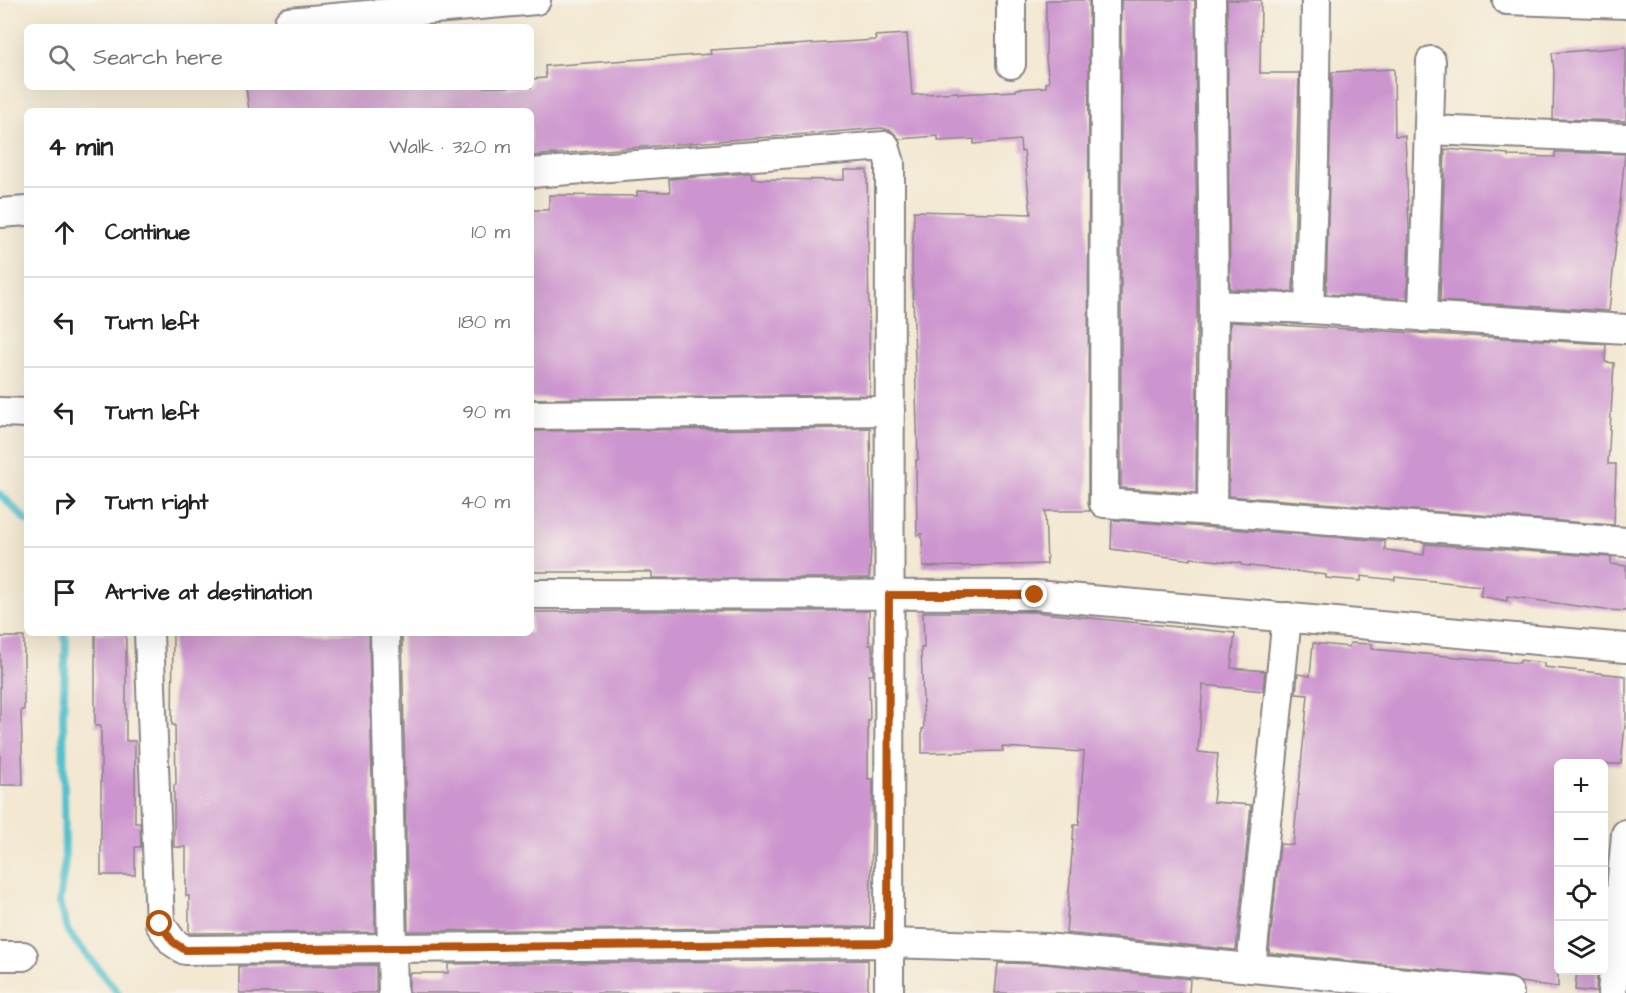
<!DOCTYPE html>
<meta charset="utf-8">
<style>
body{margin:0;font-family:"Architects Daughter",sans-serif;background:#f6f6f6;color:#222}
.controls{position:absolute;right:18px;bottom:18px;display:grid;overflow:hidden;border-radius:9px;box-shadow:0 6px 24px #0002}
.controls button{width:54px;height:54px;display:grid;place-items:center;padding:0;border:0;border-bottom:2px solid #e0e0e0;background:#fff;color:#222;font:30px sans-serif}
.stop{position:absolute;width:18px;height:18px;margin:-14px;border:4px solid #b45309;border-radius:50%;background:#fff}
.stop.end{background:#b45309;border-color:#fff;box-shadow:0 2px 6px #0008}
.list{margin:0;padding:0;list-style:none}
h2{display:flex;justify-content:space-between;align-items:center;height:78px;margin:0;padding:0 24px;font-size:26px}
h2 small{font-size:20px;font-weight:400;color:#767676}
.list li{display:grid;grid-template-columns:39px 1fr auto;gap:18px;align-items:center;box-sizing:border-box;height:90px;padding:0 24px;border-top:2px solid #e0e0e0}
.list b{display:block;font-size:22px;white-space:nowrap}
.list em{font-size:20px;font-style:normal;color:#767676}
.icon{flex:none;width:33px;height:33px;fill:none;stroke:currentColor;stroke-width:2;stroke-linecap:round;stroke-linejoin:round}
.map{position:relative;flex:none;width:1626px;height:993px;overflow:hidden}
.search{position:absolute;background:#fff;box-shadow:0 6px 24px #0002;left:24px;top:24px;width:510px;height:66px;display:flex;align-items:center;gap:15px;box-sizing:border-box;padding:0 21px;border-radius:9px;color:#767676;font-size:22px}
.panel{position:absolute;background:#fff;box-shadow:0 6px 24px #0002;left:24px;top:108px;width:510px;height:528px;border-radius:9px}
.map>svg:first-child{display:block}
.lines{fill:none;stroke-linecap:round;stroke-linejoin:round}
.stream{stroke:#55c1cd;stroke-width:8}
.building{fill:#cd95cf}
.street-casing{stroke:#8a8586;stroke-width:32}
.street{stroke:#fff;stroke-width:28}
.route{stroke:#b45309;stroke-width:8}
</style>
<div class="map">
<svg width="1626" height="993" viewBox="0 0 1626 993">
<rect width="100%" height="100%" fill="#f7f3e8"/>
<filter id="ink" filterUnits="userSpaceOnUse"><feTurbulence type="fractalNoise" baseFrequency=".0167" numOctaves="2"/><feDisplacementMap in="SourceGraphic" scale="12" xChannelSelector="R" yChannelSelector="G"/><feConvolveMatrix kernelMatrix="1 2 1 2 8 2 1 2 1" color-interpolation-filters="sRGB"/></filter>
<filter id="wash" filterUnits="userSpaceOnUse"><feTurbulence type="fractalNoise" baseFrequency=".008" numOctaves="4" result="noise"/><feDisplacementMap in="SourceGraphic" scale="24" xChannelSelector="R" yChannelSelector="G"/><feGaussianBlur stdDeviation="1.35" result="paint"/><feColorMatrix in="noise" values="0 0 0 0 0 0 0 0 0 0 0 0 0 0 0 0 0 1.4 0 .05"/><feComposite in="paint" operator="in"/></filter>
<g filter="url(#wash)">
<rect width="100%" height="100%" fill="#f3e8d2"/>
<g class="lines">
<g class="stream">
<path d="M0,494L27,521"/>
<path d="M64,633L66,641L63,717L65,861L59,903L68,932L118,993"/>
</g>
</g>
<g id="blocks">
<g class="building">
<path d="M1046,0H1089L1088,503L1090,511H1045L1047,564L923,567L922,534L917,535L916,460H918L912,260L914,211L1031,214L1024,151L1021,152L1020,140L974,144V139L938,141V136L899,139L892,131L882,128L531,156V111H249L246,87H531V79L546,78L545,66L711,54L710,50L876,40L875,36L907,34L912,95L958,92V94L1016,91V89L1046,87V83L1049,82L1046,59Z"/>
<path d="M1121,0H1195L1197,305L1196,493L1121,488Z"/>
<path d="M1227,0H1261L1260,73H1299L1293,292L1230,289Z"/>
<path d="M1626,47V121L1553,119L1554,72L1552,53Z"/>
<path d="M1394,69L1395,136H1405L1409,228L1407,299L1326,294L1332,72Z"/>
<path d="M1445,149L1508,154V156L1555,157V152L1625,154L1609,311L1440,301Z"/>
<path d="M844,170H867L870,395L531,399V210H549V195L637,196V191L670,192L669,179L751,173L752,179L844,180Z"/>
<path d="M1230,322L1606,344L1605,362L1614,363L1608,464H1616L1614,525L1229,496Z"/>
<path d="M870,428L872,535L869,578H652V572H531V431Z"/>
<path d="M1112,520L1385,541V550L1424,555L1425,544L1611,557V564L1626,566V611L1605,610L1507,596V601L1480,596L1482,586L1395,577V580L1361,576V581L1326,578V575L1241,565V563L1191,558V560L1111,549Z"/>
<path d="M652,611H869V645H872L873,675H869L870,721H868V779H873L870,927L408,931L402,633H531V612Z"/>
<path d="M923,612H1034L1235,633L1231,668L1265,671L1263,691L1203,685L1198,752L1218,754L1213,802L1251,805L1236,950L1066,933L1074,825H1079L1084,752L1002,747L1003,751L922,753V729H924L921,648H924Z"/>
<path d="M95,633H126V741H135V823H140L141,847H135V875H101V726H95Z"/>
<path d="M173,633H369L375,932L189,933V896H186V847H174V785H176L175,725H172Z"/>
<path d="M0,637H24V710H21L23,785H0Z"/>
<path d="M1313,643L1349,647L1350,643L1372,644V649L1520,663V660L1544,663V667L1626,676V716L1621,764H1558V987L1520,982L1511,977L1269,953L1280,844L1293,845L1308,695L1296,694L1298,674L1310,676Z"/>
<path d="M868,960V993H409V973H448V964Z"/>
<path d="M998,963L1044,964L1190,979L1189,993H995Z"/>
<path d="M376,965V993H239V966Z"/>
<path d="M1577,970H1597L1596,992L1575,990Z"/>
</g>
</g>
</g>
<g filter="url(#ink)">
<use href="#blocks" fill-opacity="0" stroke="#8a8586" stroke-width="1.5"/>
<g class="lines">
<g class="street-casing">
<g id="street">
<path d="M1105,0L1104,503L1626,542"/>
<path d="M1211,0L1214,305L1212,511"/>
<path d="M1507,0L1626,4"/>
<path d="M289,22L536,0"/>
<path d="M1011,64V0"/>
<path d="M1429,130L1626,138"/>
<path d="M531,173L885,146L890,163L889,993"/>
<path d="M0,213L27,211"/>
<path d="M1214,305L1309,309L1626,329"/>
<path d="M1309,309L1314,161L1316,0"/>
<path d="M1423,317L1431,61"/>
<path d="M0,412L27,413"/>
<path d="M531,415L890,411"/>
<path d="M531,594L1035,595L1626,648"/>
<path d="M149,633L160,924L173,942L185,950L888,943L1045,948L1509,993"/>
<path d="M385,633L393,993"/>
<path d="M0,956H23"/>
<path d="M1251,968L1287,617"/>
<path d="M1612,993L1626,834"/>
</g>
</g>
<use href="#street" class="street"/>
</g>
</g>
<g class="lines" filter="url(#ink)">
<path class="route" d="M160,924L173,942L185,950L888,943L889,595H1035"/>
</g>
</svg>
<div class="controls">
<button>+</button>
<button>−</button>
<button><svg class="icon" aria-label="locate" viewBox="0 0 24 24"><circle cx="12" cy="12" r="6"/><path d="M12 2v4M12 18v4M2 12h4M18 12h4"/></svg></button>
<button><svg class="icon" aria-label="layers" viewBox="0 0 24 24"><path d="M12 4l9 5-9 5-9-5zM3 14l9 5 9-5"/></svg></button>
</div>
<div class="stop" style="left:160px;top:924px"></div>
<div class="stop end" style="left:1035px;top:595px"></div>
<div class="search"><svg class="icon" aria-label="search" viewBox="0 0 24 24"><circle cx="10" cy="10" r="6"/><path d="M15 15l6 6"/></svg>Search here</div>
<section class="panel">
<h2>4 min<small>Walk · 320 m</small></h2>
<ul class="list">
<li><svg class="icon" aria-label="ahead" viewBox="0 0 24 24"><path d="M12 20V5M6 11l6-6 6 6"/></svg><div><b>Continue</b></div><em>10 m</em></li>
<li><svg class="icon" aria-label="left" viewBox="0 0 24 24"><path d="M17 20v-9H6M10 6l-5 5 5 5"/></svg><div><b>Turn left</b></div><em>180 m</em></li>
<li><svg class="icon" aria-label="left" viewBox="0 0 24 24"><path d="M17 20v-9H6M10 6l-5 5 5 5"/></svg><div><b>Turn left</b></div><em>90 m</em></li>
<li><svg class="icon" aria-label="right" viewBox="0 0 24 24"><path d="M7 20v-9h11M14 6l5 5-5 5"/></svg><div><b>Turn right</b></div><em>40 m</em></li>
<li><svg class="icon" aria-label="arrive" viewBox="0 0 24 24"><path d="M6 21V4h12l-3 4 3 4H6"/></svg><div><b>Arrive at destination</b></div></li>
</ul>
</section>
</div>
